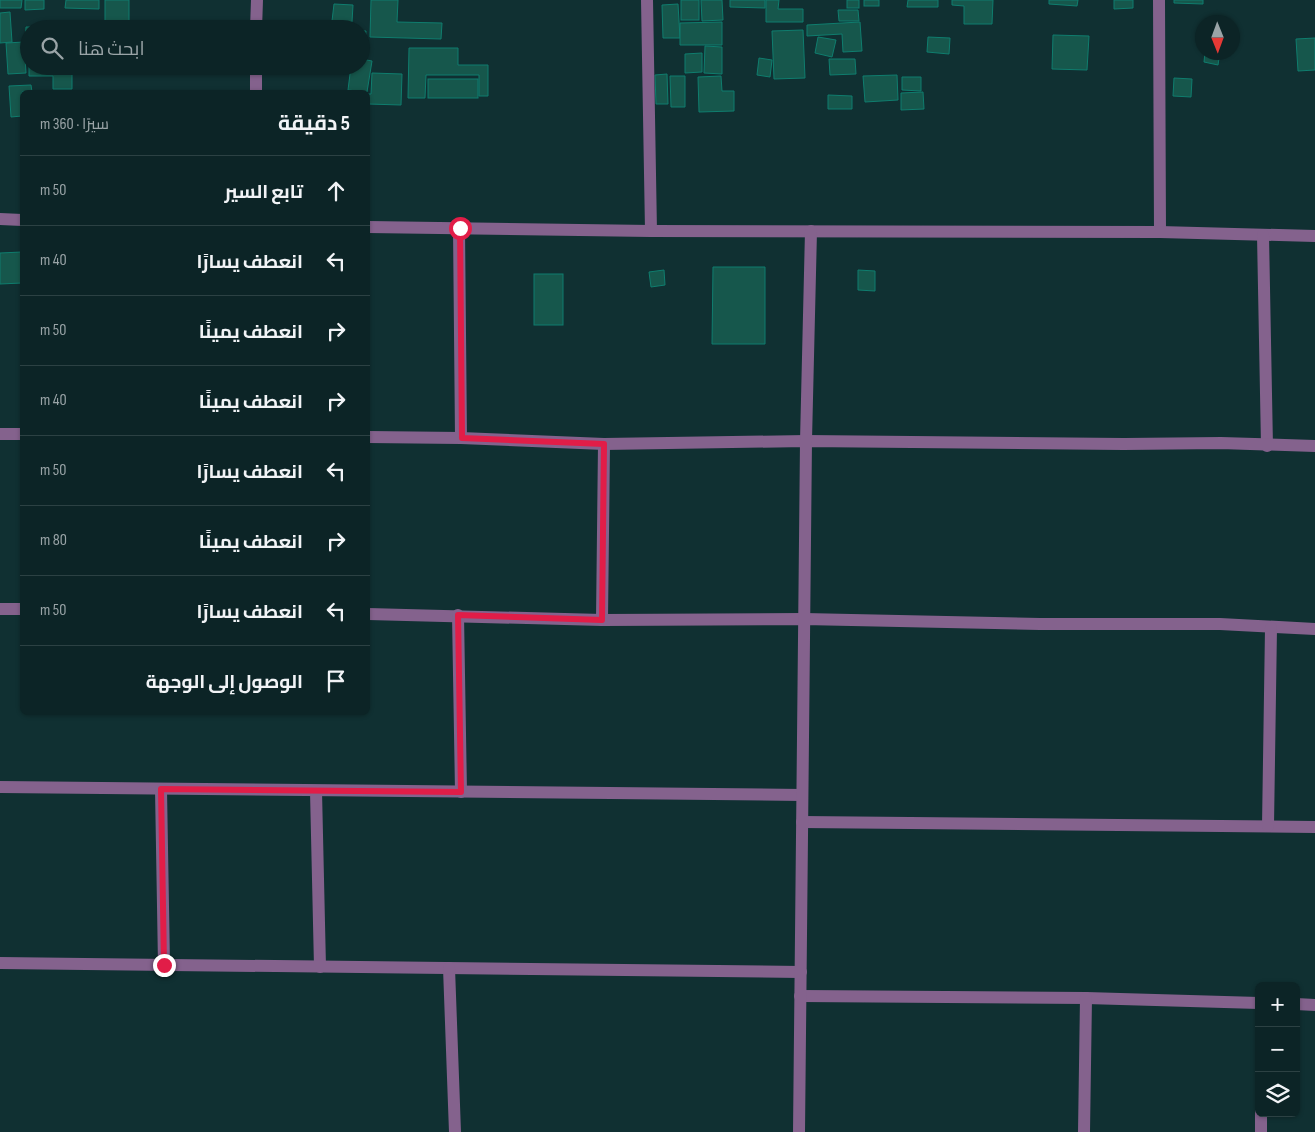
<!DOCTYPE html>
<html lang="ar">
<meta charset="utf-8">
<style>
body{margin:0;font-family:"Sofia Sans Condensed",Cairo,sans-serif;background:#1a3032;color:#f1f3f6;direction:rtl}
.controls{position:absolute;right:15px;bottom:15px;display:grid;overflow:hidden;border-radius:8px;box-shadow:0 1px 4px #0004}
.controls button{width:45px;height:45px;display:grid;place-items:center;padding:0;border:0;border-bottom:1px solid #2c4143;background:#0c2426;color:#f1f3f6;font:25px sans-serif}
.compass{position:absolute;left:1195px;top:15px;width:45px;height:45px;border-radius:50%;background:#0c2426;box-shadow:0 1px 4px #0004;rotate:179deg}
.stop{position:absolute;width:15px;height:15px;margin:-11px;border:4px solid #e11d48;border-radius:50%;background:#fff}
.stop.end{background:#e11d48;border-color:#fff;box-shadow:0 1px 5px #0008}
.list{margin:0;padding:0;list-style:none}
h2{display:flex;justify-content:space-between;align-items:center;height:65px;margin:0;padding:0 20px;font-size:21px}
h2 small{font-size:16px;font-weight:400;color:#9aa4a7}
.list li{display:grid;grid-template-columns:32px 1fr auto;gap:15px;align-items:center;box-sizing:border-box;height:70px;padding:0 20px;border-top:1px solid #2c4143}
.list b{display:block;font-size:19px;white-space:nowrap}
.list em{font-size:16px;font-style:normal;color:#9aa4a7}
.icon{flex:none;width:28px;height:28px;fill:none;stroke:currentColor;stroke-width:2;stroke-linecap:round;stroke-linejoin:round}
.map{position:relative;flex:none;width:1315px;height:1132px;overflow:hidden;direction:ltr}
.search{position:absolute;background:#0c2426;box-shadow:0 1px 4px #0004;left:20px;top:20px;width:350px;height:55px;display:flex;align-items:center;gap:12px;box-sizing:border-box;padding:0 18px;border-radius:28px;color:#9aa4a7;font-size:19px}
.panel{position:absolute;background:#0c2426;box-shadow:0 1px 4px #0004;left:20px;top:90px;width:350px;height:625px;border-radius:8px;direction:rtl}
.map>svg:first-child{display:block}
.building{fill:#16574c;stroke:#0f7d6e}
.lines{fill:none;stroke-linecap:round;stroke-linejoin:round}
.minor{stroke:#84628d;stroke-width:12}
.route{stroke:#e11d48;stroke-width:6}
</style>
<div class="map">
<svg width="1315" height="1132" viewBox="0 0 1315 1132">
<rect width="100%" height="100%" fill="#103032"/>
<g class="building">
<path d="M0,0H22L21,8H0Z"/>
<path d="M25,0H44V9L25,10Z"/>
<path d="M66,0H99V9L65,8Z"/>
<rect x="105" y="0" width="24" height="28"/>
<path d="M371,0H398L397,22L442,23L441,39L370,37Z"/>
<rect x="681" y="0" width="18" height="20"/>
<path d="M701,0H722L723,20L702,21Z"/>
<path d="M730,0H765V8L730,7Z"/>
<path d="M766,0H779L778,9H803V22H766Z"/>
<rect x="847" y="0" width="12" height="8"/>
<rect x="864" y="0" width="15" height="6"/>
<path d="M908,0H938V7H907Z"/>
<path d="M952,0H993L992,24H964V6L952,5Z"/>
<path d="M1049,0H1078L1077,6L1049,4Z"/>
<path d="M1114,0H1133V8L1114,9Z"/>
<path d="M1174,0H1203V4L1174,3Z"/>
<path d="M334,4L353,5L352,22L332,21Z"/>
<path d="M678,4L680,38H663L662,5Z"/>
<path d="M838,10H858L859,21H839Z"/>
<path d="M10,12L12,42L0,43V13Z"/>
<path d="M722,22V45H680V23Z"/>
<path d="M860,22L862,51L843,52L842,34L807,36V25Z"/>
<path d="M26,27H52V29H29V44H25Z"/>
<path d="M803,30L805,78L774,79L772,31Z"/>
<path d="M361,31H366L365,45H361Z"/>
<path d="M1053,35L1089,36L1087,70L1052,69Z"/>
<path d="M818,37L836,40L832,57L815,53Z"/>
<path d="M928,37L950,38L949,54L927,52Z"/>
<path d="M1315,38V70L1298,71L1296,39Z"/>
<path d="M24,42L26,73L8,74L6,43Z"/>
<path d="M705,46L722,47V74L704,73Z"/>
<path d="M409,48H458V65H488V96H479V75H426L425,98H408Z"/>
<path d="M1205,52H1220L1218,65L1204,62Z"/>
<path d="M702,53V72L685,73V54Z"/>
<path d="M759,58L772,60L770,77L757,75Z"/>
<path d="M361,59L372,61L367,92L348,90L351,66H361Z"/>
<path d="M829,59H855L856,74L830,75Z"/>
<path d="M29,66H72V89H53V76H29Z"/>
<path d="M372,73L402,74L401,105L368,104V94H371Z"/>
<path d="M667,74L668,104H656L655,75Z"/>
<path d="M897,75L898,100L865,102L863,76Z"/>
<path d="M670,76H685V107H671Z"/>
<path d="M721,76L722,91H734V111L699,112L698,77Z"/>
<path d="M902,77H921V91L902,90Z"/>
<path d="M1174,78L1192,79L1191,97L1173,96Z"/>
<rect x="428" y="79" width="50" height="19"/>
<path d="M31,85L32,92H22V116L11,117L9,86Z"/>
<path d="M923,92L924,109L901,110V93Z"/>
<path d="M828,95L852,96V109H828Z"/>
<path d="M22,252V283L0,284V253Z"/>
<path d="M713,267H765V344H712Z"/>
<path d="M664,270L665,285L651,287L649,272Z"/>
<path d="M858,270L875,271V291L858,290Z"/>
<rect x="534" y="274" width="29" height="51"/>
</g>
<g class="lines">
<g class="minor">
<path d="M647,0L651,231"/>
<path d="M1159,0L1160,232"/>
<path d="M256,29L257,0"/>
<path d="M256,92V66"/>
<path d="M0,219L22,220"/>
<path d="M368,227L651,231L1160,232L1315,236"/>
<path d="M459,228L461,438"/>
<path d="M1263,235L1267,446"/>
<path d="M0,434H22"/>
<path d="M368,437L461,438L604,444L806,441L1124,444L1221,443L1315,446"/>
<path d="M0,609H22"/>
<path d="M368,614L602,620L804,619L1040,624H1220L1315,629"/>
<path d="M458,615L461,792"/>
<path d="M602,620L604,444"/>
<path d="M0,787L802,795"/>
<path d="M161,789L164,965"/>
<path d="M316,791L320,967"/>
<path d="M802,822L1315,827"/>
<path d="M1268,826L1271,628"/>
<path d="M0,963L801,972"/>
<path d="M449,968L455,1132"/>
<path d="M800,996L1086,998L1259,1003"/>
<path d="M1296,1004L1315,1005"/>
<path d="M1261,1113V1132"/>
<path d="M799,1132L806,441L811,231"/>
<path d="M1084,1132L1086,998"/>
</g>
</g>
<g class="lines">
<path class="route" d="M164,965L161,789L461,792L458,615L602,620L604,444L462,438L460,228"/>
</g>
</svg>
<div class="controls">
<button>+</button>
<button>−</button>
<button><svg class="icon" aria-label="layers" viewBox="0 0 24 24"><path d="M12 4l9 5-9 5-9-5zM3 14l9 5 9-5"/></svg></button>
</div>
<svg class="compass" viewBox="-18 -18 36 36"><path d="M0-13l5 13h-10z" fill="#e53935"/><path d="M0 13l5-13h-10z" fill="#9aa4a7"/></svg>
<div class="stop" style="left:460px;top:228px"></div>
<div class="stop end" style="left:164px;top:965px"></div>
<div class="search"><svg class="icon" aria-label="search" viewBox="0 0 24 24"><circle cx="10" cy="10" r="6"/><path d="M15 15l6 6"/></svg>ابحث هنا</div>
<section class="panel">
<h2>5 دقيقة<small>سيرًا · 360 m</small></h2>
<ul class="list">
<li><svg class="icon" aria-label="ahead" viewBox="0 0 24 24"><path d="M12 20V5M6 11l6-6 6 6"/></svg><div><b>تابع السير</b></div><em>50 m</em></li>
<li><svg class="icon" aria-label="left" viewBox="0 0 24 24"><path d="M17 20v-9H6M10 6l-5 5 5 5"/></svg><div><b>انعطف يسارًا</b></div><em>40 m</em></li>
<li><svg class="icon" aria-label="right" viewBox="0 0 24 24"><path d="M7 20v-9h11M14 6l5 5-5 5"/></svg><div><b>انعطف يمينًا</b></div><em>50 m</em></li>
<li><svg class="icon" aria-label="right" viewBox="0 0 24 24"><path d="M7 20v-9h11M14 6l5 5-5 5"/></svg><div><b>انعطف يمينًا</b></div><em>40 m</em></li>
<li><svg class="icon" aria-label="left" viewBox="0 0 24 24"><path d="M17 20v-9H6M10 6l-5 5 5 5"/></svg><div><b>انعطف يسارًا</b></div><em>50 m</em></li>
<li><svg class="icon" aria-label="right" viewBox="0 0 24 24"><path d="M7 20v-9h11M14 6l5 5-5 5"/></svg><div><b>انعطف يمينًا</b></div><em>80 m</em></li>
<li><svg class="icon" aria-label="left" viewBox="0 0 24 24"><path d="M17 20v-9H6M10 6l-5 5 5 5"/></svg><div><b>انعطف يسارًا</b></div><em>50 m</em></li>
<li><svg class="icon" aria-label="arrive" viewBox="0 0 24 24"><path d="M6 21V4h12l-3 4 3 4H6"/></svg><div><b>الوصول إلى الوجهة</b></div></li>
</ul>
</section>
</div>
